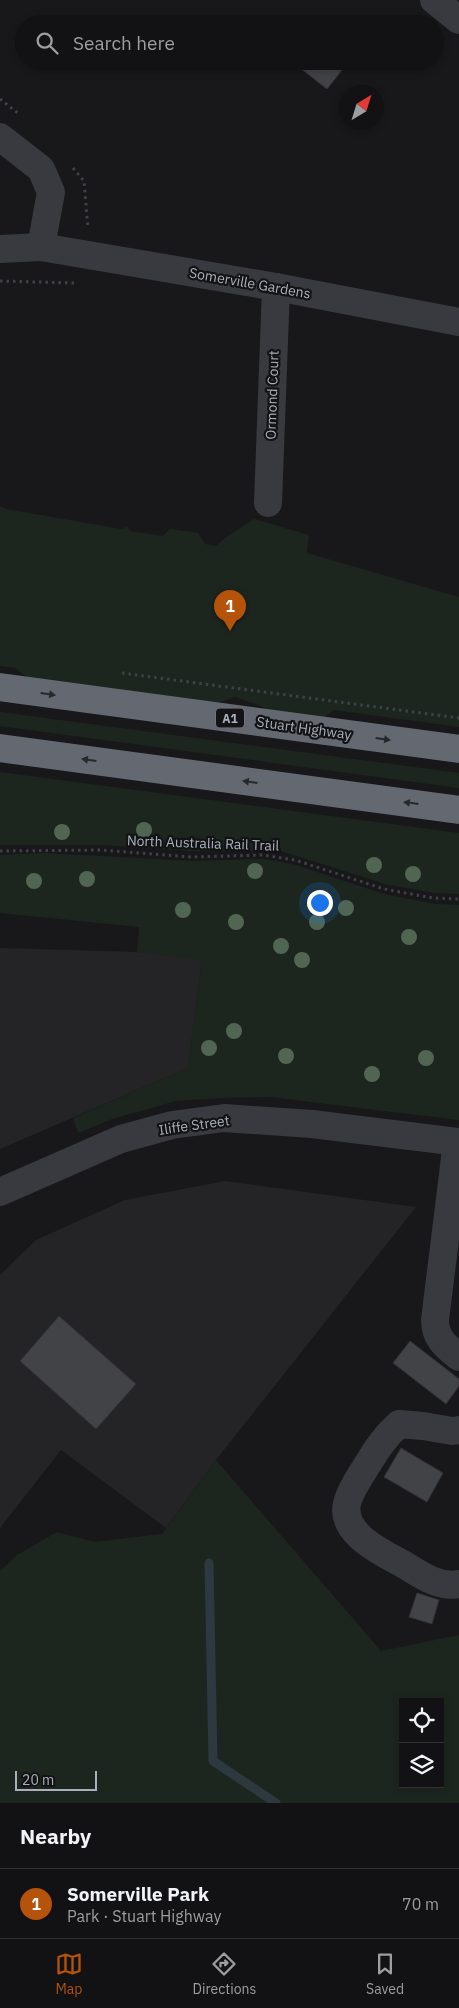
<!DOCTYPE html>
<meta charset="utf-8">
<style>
body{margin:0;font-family:"IBM Plex Sans",sans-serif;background:#1b1b1d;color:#f1f3f6}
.controls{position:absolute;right:15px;bottom:15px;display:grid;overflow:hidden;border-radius:0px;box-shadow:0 2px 8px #0003}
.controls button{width:45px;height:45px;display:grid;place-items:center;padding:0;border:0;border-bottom:1px solid #313234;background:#121214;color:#f1f3f6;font:25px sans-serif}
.compass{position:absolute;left:339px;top:85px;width:45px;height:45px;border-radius:50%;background:#121214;box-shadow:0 2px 8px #0003;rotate:38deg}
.scale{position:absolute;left:15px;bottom:12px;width:82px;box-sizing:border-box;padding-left:5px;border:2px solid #a9b0bb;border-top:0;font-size:14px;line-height:18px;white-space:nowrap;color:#a9b0bb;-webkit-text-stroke:4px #131315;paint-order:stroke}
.you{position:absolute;left:319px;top:902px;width:18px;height:18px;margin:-12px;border:4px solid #fff;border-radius:50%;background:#1a73e8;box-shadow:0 0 0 8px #1a73e833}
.badge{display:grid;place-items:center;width:32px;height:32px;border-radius:50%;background:#b45309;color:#fff;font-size:16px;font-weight:700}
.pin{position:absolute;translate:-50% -41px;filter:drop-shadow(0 1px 2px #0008)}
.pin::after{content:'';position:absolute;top:26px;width:18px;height:15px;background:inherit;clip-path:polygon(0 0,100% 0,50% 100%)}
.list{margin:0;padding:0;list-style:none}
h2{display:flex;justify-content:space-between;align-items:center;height:65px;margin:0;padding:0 20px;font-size:21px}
h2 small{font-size:16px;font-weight:400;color:#9c9ea0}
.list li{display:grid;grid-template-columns:32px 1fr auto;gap:15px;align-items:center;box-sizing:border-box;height:70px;padding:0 20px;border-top:1px solid #313234}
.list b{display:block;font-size:19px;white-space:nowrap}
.list p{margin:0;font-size:16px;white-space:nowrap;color:#9c9ea0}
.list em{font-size:16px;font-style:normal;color:#9c9ea0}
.icon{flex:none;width:28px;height:28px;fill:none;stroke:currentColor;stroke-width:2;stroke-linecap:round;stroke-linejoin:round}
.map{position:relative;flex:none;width:459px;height:1803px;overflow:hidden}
.search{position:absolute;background:#121214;box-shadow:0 2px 8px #0003;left:15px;right:15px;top:15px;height:55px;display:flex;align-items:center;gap:12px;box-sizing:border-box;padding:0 18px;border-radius:28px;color:#9c9ea0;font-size:19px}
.sheet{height:135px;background:#121214}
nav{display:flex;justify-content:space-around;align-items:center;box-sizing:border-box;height:70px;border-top:1px solid #313234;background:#121214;font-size:14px;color:#9c9ea0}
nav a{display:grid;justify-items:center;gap:2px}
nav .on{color:#b45309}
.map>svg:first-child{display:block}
.built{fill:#242427}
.green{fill:#1d261e;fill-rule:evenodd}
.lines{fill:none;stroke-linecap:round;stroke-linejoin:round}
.stream{stroke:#2d383f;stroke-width:9}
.building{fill:#424347;stroke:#323236}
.path{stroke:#3e4146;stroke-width:3;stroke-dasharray:2.5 4;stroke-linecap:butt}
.minor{stroke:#383a3f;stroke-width:28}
.highway{stroke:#646971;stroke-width:28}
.tree{fill:#516652}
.oneway{fill:#27282c}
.labels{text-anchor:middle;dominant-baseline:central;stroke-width:4.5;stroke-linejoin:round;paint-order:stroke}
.shield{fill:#131315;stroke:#7c8189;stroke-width:1}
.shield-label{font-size:12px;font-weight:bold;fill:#a9b0bb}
.street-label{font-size:14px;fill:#a9b0bb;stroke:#131315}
</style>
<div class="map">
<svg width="459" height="1803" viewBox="0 0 459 1803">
<rect width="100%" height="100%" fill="#18181a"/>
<g class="built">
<path d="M0,948L137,952L202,959L188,1068L0,1149Z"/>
<path d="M225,1181L416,1207L216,1460L166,1528L61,1450L0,1528V1275L36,1240L125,1200Z"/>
</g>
<g class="green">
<path d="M0,506L6,509L121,529L127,527L131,531L163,536L170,529L198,533L205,544L216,546L225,538L254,519L309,535L307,553L459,597V727L334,710L322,719L288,722L261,706L235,697L206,707L127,696L113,688L92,692L39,686L15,668L0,666Z"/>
<path d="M0,712L459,773V788L0,726Z"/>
<path d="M0,772L459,833V894L434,893L385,884L281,851H191L101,845H0Z"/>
<path d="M44,853L192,861L264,859L293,864L384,894L435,904L459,905V1120L270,1097L222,1098L176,1101L112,1119L78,1133L73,1118L188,1068L202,960L137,952L139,927L0,913V855Z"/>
<path d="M216,1460L381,1651L459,1635V1803H0V1571L17,1555L57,1532L94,1542L162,1534ZM403,1702H440V1784H403Z"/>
</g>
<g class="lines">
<path class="stream" d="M209,1563L213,1761L276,1803"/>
</g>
<g class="building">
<path d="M291,61H349L327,89Z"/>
<path d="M59,1316L136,1384L96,1429L20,1361Z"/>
<path d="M410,1341L459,1379V1386L446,1404L393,1363Z"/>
<path d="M401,1448L443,1473L427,1502L384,1477Z"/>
<path d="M417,1593L439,1600L432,1624L409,1617Z"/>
</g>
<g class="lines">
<g class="path">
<path d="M0,99L19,114"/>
<path d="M73,168L84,181L88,228"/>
<path d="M0,281L74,283"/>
<path d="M122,673L459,718"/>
<path d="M0,851L101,850L192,857L263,855L295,860L384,889L433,898L459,899"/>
</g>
<g class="minor">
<path d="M434,0L459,20"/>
<path d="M0,137L41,169L51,192L41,247"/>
<path d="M0,249L41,247L276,287L459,322"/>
<path d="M268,503L276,287"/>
<path d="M457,1142L435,1320C435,1338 445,1346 459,1357"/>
<path d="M0,1192L121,1139L172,1125L224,1118L312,1124L459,1142"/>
<path d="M459,1430L452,1431L423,1426L399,1424C382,1439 374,1454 362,1473C357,1481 351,1491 348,1500C337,1532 381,1552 403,1564C420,1574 438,1588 459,1584"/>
</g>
<g class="highway">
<path d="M0,687L459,749"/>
<path d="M0,748L459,810"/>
</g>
</g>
<g class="tree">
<circle cx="144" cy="830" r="8"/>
<circle cx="62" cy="832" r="8"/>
<circle cx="374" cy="865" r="8"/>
<circle cx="255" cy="871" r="8"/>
<circle cx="413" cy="874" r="8"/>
<circle cx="87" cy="879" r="8"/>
<circle cx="34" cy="881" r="8"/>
<circle cx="346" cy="908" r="8"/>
<circle cx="183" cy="910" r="8"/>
<circle cx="236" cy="922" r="8"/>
<circle cx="317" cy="922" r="8"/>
<circle cx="409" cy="937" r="8"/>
<circle cx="281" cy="946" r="8"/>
<circle cx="302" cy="960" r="8"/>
<circle cx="234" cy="1031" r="8"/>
<circle cx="209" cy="1048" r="8"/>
<circle cx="286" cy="1056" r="8"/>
<circle cx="426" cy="1058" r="8"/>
<circle cx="372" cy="1074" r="8"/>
</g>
<defs><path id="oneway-solid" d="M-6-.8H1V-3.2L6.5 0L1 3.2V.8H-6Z" transform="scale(1.25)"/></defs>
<g class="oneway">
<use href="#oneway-solid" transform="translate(48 694) rotate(8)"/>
<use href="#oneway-solid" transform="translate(383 739) rotate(8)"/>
<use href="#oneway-solid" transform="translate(89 760) rotate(-172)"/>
<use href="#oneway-solid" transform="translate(250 782) rotate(-172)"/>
<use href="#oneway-solid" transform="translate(411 803) rotate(-173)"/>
</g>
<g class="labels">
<rect class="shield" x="216" y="708.5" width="28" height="19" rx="4"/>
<g class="shield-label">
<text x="230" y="718">A1</text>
</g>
<g class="street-label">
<text transform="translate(250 283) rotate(10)">Somerville Gardens</text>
<text transform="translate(272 395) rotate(-88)">Ormond Court</text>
<text transform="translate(304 728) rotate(8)">Stuart Highway</text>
<text transform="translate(203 843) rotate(2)">North Australia Rail Trail</text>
<text transform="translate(194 1125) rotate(-8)">Iliffe Street</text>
</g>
</g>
</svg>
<div class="controls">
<button><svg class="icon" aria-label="locate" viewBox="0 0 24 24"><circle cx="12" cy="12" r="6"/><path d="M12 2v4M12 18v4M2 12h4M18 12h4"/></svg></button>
<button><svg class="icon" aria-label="layers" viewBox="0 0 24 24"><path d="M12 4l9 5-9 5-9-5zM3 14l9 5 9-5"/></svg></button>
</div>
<svg class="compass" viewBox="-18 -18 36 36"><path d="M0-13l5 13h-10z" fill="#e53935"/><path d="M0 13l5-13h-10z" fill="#9c9ea0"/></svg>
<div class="scale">20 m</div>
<div class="you"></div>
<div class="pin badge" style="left:230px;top:631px">1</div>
<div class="search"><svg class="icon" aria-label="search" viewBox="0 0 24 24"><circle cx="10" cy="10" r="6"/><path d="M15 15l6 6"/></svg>Search here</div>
</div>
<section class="sheet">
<h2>Nearby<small></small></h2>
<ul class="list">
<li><span class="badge">1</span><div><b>Somerville Park</b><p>Park · Stuart Highway</p></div><em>70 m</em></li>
</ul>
</section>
<nav>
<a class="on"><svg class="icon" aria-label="map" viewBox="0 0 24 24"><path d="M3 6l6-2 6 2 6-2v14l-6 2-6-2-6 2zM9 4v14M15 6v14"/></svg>Map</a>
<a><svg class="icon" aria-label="directions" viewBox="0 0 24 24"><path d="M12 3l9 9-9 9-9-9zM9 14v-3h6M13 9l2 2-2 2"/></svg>Directions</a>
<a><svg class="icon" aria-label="saved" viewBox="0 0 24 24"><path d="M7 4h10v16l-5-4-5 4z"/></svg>Saved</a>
</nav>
